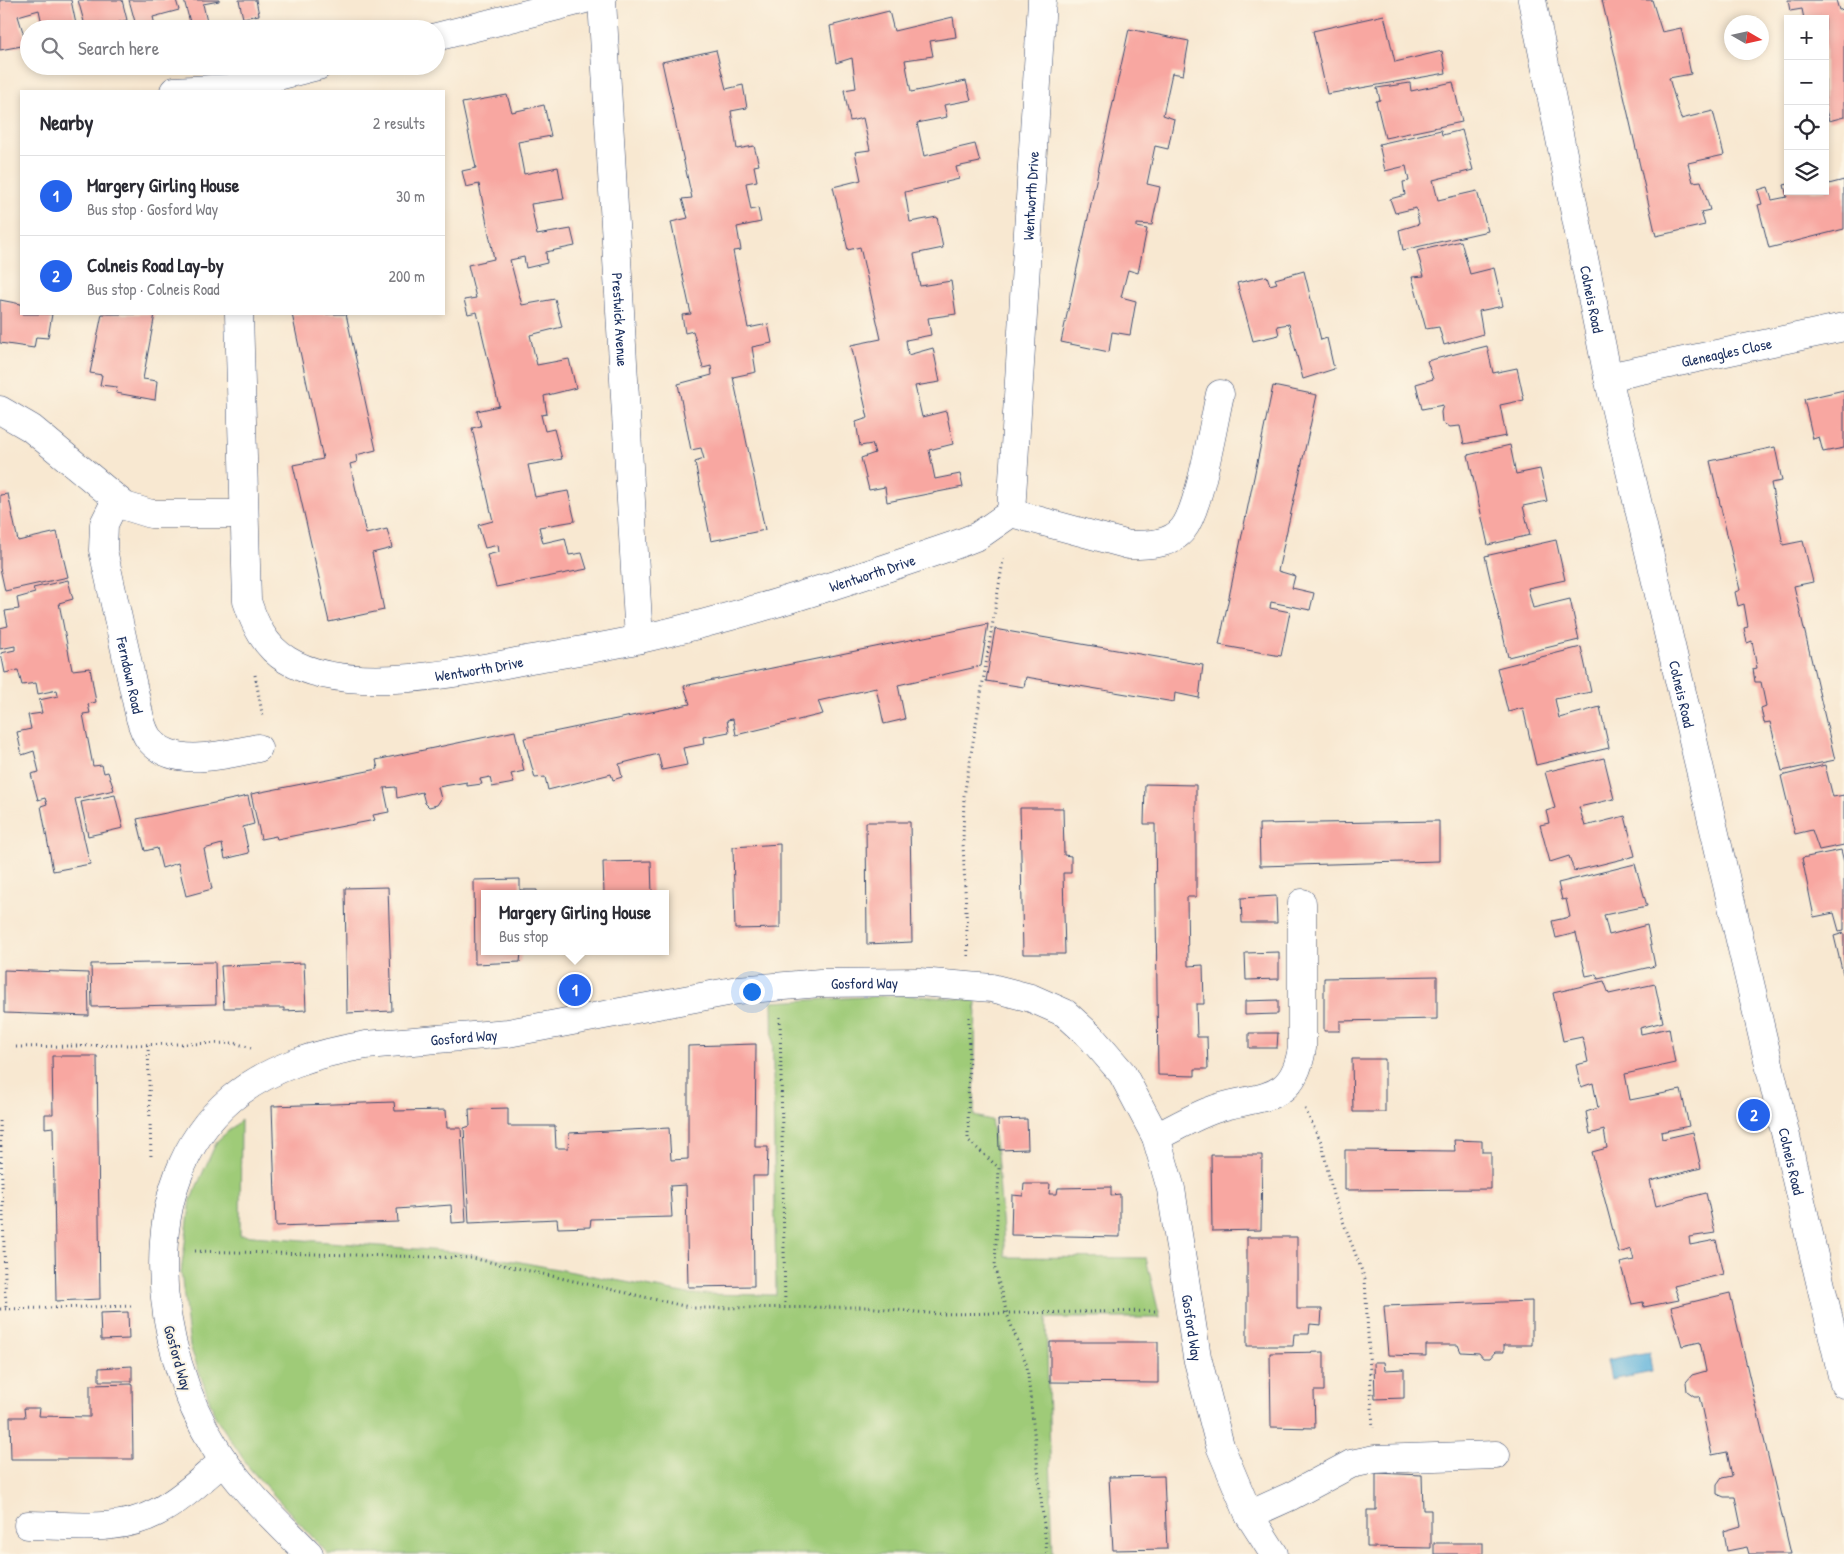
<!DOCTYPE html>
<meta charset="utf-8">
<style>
body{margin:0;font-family:"Patrick Hand",sans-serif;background:#f2f2f3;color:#2b2b33}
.controls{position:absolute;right:15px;top:15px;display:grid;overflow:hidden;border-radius:0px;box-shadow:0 2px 8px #0003}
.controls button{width:45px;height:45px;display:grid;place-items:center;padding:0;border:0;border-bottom:1px solid #e1e1e2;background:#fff;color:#2b2b33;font:25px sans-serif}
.compass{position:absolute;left:1724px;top:15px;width:45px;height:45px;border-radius:50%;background:#fff;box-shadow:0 2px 8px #0003;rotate:99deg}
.you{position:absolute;left:751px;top:991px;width:18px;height:18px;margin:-12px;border:4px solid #fff;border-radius:50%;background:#1a73e8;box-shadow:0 0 0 8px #1a73e833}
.badge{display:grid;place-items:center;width:32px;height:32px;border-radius:50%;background:#2563eb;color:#fff;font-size:16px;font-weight:700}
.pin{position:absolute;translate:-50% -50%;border:2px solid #fff;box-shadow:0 1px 5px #0006}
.popup{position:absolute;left:481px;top:890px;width:188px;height:65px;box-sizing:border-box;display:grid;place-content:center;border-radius:0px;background:#fff;filter:drop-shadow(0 1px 4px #0005);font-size:16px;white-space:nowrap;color:#7c7c81}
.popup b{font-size:19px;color:#2b2b33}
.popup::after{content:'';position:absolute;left:50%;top:100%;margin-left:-10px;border:10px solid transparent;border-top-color:#fff}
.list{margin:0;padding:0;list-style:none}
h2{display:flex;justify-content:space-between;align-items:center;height:65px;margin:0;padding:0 20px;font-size:21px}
h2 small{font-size:16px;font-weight:400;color:#7c7c81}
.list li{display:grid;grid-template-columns:32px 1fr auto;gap:15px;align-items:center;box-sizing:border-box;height:80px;padding:0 20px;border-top:1px solid #e1e1e2}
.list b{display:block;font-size:19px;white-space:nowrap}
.list p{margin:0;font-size:16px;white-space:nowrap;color:#7c7c81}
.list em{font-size:16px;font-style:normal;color:#7c7c81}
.icon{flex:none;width:28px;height:28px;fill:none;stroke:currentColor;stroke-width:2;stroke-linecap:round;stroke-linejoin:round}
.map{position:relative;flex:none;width:1844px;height:1554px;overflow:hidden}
.search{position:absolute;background:#fff;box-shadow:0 2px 8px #0003;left:20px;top:20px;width:425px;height:55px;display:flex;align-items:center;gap:12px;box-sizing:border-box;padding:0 18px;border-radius:28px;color:#7c7c81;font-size:19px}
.panel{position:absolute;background:#fff;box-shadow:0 2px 8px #0003;left:20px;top:90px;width:425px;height:225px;border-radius:0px}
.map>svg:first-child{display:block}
.green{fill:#9fcb78;stroke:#5d7d6b}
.water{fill:#60b4dc;stroke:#3e729d}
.building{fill:#f8a7a1}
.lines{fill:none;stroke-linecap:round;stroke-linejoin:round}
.minor-casing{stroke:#3c4b6f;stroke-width:29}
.path{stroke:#3c4b6f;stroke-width:3;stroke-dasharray:1 4;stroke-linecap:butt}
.minor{stroke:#fff;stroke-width:28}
.labels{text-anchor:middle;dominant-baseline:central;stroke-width:4;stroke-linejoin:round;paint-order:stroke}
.street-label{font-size:15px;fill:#1b2f5e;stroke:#fcf5e5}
</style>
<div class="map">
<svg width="1844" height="1554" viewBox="0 0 1844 1554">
<rect width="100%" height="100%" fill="#fcf5e5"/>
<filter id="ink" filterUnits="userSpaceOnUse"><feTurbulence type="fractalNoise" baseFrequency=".02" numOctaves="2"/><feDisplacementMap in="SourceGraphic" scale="10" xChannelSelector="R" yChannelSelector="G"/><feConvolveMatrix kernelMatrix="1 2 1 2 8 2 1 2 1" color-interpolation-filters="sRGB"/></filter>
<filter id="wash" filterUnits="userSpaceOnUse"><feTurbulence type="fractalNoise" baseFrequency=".0096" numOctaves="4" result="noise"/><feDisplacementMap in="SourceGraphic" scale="20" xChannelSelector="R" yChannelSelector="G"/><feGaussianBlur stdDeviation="1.12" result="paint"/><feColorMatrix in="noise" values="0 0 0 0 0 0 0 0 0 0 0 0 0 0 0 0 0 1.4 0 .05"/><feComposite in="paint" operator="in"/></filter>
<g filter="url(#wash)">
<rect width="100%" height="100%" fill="#f8e8d1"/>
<path class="green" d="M901,995L976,1000L974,1116L991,1120L997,1154L1005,1257L1146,1258L1160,1318H1046L1053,1554H328L250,1469L215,1416L190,1346L181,1272L191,1199L217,1141L241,1120L240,1235L455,1252L515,1261L688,1294L776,1295L772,1002Z"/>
<path class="water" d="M1649,1352L1652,1372L1611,1380L1607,1360Z"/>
<g id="blocks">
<g class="building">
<path d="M0,0H71L77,29H43L39,10L18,16L27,45L0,50Z"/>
<path d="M78,0H122L127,20L102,27V29H86Z"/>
<path d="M129,0H176L179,10L153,17L156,29H137Z"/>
<path d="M184,0H219V1L203,4L207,22L191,26Z"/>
<path d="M239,0H256L259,15L243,18Z"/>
<path d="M1602,0H1652L1662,32L1681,28L1691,74L1669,78L1681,119L1713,111L1724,155L1688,163L1693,182L1701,181L1710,210L1701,212L1705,225L1656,236Z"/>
<path d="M1788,0H1836L1839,10L1844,9V117L1829,121L1825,107V19H1804L1802,9L1790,11Z"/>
<path d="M889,11L894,31L953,17L956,37L930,41L933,56L905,60L911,92L966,81L971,100L944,105L947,117L917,123L924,156L975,144L980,162L956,167L959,179L905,192L910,222L937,217L943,248L914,254L920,286L951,281L956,314L928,318L931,335L906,340L908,355L933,348L940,382L915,386L922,417L946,411L953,444L929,450L935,479L960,474L963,487L887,502L885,487L869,490L861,458L875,453L872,444L860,446L856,422L868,418L851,345L881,339L860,247L848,250L833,187L861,180L855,152L870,150L863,118L850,121L844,90L856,88L852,58L836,63L830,26Z"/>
<path d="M1384,15L1395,62L1442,51L1446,73L1327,94L1313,31Z"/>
<path d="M1129,29L1189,41L1183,75L1172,73L1163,115L1174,119L1168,149L1155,146L1147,184L1160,187L1152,225L1137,224V227L1147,229L1138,273L1128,270L1121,297L1136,301L1130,335L1112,332L1109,352L1061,342Z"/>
<path d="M716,50L726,89L743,85L747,108L731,111L737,149L754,146L759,165L754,166L757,181L746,183L751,210L758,208L761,222L737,227L741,250L733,251L748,328L768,324L772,343L752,347L756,372L733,377L765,530L711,541L695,462L704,459L701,448L691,450L678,384L712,375L711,366L703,368L693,331L685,333L682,315L691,314L671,222L688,218L682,199L692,198L662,62Z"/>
<path d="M1453,82L1462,122L1385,138L1376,101L1380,100L1377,88L1410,83L1411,91Z"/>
<path d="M507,95L512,112L544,105L551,136L518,142L524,174L558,167L564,199L531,204L537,235L571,229L575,246L546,252L547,263L526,268L524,257L510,260L522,305L555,299L562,327L530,335L537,365L569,359L576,388L544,396L547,414L541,415L545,431L554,429L562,459L528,465L535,497L568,491L575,521L539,527L543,543L565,538L569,555L582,553L587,569L496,587L487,555L499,552L498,545L485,548L478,525L493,521L472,428L481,426L477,411L499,406L477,312L468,314L464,300L476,298L468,265L494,259L479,184L466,187L462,171L476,168L462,103Z"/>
<path d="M1441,130L1442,135L1462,130L1473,170L1433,180L1438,200L1477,191L1488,231L1403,250L1399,230L1419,224L1416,208L1395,213L1390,199L1405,195L1403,182L1409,181L1406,166L1385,171L1379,144Z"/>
<path d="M1844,180V229L1769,248L1758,205L1762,204L1758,190L1768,187L1772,200L1787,197L1784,185L1788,184V191H1825V185Z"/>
<path d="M1461,241L1470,274L1494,268L1503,306L1479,311L1483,334L1444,345L1439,327L1426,329L1412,277L1424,276L1417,251Z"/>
<path d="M1304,271L1321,340L1327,338L1334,369L1303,379L1289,324L1277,326L1279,335L1253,341L1237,283L1267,276L1270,285L1277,283L1275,279Z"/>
<path d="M0,300L21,304V314H52L48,338L36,337L34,348L0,343Z"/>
<path d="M102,314H155L143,379L157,381L155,400L116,393L117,387L100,385L102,375L90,373Z"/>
<path d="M292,314H346L376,450L356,455L357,462L350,464L366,534L387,529L392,548L372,553L384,610L329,622L293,465L323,459Z"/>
<path d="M1487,346L1493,373L1517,368L1524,400L1500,405L1506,436L1464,444L1460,426L1449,427L1442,422L1441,412L1443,405L1422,409L1416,384L1433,379L1427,361Z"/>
<path d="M1273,386L1317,395L1278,571L1295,576L1292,588L1314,593L1310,610L1271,602L1270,608L1290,612L1281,656L1219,645Z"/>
<path d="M1844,390V448L1823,452L1819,437L1813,439L1804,399Z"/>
<path d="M1510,445L1516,474L1540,469L1547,501L1523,506L1530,535L1488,545L1468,455Z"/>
<path d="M1775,447L1782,481L1771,483L1783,545L1803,541L1813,582L1794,586L1835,760L1782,771L1770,722L1764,723L1761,708L1766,706L1761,682H1755L1753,669L1757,668L1752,641L1747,643L1744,628L1748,627L1744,604L1738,606L1735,592L1740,590L1710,461Z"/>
<path d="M8,494L18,541L57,532L68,577L5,591L0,568V495Z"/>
<path d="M1556,540L1565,580L1528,588L1533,608L1570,599L1579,640L1508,657L1485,556Z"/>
<path d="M68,580L73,599L59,603L72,670L90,668L96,702L88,704L90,713L83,714L93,766L102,765L104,773L108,772L114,790L75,799L90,864L53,871L41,806L47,804L45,798L38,800L31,774L39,772L34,751L22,755L17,732L31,729L28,715L42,713L39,700L58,696L57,690L38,694L36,683L22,685L18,670L5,673L1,653L15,650V646L0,649V628L8,626L5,611L19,609L17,598L35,593L33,588Z"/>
<path d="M988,624L981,666L898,685L905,719L884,724L876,688L818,701L823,714L736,735L733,719L727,720L729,732L703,737L704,744L683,748L687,765L662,770L658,754L619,764L622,777L613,780L611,774L548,790L545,777L535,778L524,738L690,704L684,686Z"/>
<path d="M995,629L1203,665L1199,698L1175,693L1174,702L1026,677L1024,687L986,681Z"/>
<path d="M1581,647L1591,692L1555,699L1559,718L1600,707L1609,748L1536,765L1523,708L1508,712L1497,668Z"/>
<path d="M515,731L524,771L511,774L514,783L492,787L490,777L480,779L482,784L467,786V782L438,787L441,799L437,805L429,807L425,803L422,792L397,798L396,787L384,788L389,812L373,815L375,820L277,839L276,836L261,839L251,794L378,769L376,760Z"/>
<path d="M1604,758L1614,799L1579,807L1585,826L1625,816L1635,856L1574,871L1569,856L1550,862L1540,825L1549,823L1546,811L1555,808L1545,772Z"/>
<path d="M1825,765L1833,797L1844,795V845L1819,850L1812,830L1795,834L1781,776Z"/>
<path d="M1145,784L1196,785V897H1187L1188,966L1203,965L1204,1004H1196L1197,1037H1207L1208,1069H1195V1076L1158,1075L1155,824H1144Z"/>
<path d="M115,795L123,828L88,836L81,802Z"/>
<path d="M248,796L254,824L243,827L249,853L225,859L222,844L204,849L212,889L186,896L178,863L162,868L157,848L145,851L137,819Z"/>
<path d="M1020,808H1063L1064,855L1071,856V873H1063L1065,954H1023Z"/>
<path d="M1439,821V861L1260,866L1259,824Z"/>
<path d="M866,822H910L912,942L867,944Z"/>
<path d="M780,844V928L735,929L733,847Z"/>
<path d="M1841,850L1844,862V930L1839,931L1834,913L1814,917L1802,858Z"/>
<path d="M651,861L652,894H604L603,862Z"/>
<path d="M1635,864L1647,906L1604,915L1609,935L1647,925L1655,966L1598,979L1596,974L1586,976L1576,933L1556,938L1552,921L1570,917L1566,899L1562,900L1558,883Z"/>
<path d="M520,879V890H537V894H485V951H525L521,953L520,962L475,964L474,880Z"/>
<path d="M388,887L392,1011L347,1013L345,888Z"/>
<path d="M1276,896L1277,923H1242L1241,898Z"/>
<path d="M1844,933V974H1843L1834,936Z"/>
<path d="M1279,952V979L1246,980L1245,953Z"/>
<path d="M215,962L216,1004L92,1007L91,964Z"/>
<path d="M304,963L306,1010L284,1011V1008H224L221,966Z"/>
<path d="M4,970L88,973L89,1016L4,1013Z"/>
<path d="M1437,976V1019L1340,1021V1031H1324V978Z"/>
<path d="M1604,981L1609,994L1655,984L1663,1022L1640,1028L1641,1034L1669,1028L1675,1063L1625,1074L1630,1100L1681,1090L1689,1126L1661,1132L1662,1139L1693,1132L1701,1168L1650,1181L1656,1206L1706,1193L1715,1233L1689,1237L1690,1245L1716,1240L1724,1274L1674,1286L1679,1300L1644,1307L1643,1302L1632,1304L1620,1263L1634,1260L1631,1249L1619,1253L1592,1152L1607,1148L1604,1130L1590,1134L1586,1112L1598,1108L1593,1083L1581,1087L1576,1065L1588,1062L1584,1043L1582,1037L1563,1041L1553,993Z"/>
<path d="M1278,1000V1014L1245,1015V1001Z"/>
<path d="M1249,1033H1278L1277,1048H1249Z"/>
<path d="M756,1044L755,1147H768L767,1176H753L754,1286L688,1287L686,1185L670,1186L672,1217L591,1219L590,1227L558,1228L557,1219L469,1223L464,1128L470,1126L469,1109L508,1108V1126H555L556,1148H568L569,1133L669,1128L671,1160L688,1159V1046Z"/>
<path d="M52,1056H97L100,1299L56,1301L53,1127L45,1128V1114H53Z"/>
<path d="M1352,1059H1385V1112H1353Z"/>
<path d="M394,1102L395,1111L446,1110L447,1128H461L466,1222L452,1223L451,1205L397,1209L398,1222L276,1226L272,1106Z"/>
<path d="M1027,1119L1028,1149L999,1150L998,1120Z"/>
<path d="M1454,1140L1482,1141V1152H1491V1189L1345,1190V1150L1455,1151Z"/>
<path d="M1211,1155H1262L1261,1230L1212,1231Z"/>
<path d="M1024,1184H1050L1049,1194H1057L1058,1188L1111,1187V1195L1120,1194V1237L1011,1235L1012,1195L1023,1196Z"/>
<path d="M1247,1237H1297V1309H1322L1321,1325L1310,1324L1309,1334H1294L1293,1346H1247Z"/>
<path d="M1730,1293L1740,1337L1791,1554H1749L1747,1547L1727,1551L1724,1531L1741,1526L1735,1497H1724L1717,1494V1485L1722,1478L1732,1476L1727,1452L1712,1455L1699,1396H1694L1687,1391L1686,1382L1692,1375L1706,1371L1700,1342L1682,1346L1671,1307Z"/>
<path d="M1532,1301V1345H1504V1352H1495L1490,1358H1483L1479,1353L1461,1352L1458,1345H1426V1356L1388,1355L1384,1306Z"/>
<path d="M128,1312L129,1339L101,1340L100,1313Z"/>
<path d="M1050,1342H1158V1383L1050,1382Z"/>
<path d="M1324,1352V1391H1314L1315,1428L1271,1427L1270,1353Z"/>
<path d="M1374,1362H1384L1385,1370L1404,1369V1398L1375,1399Z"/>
<path d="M132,1366V1381H99V1368Z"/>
<path d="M132,1384L133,1459H11L10,1417H25L24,1408H40L39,1416L90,1417V1385Z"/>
<path d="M1376,1473L1422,1475L1423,1510H1431V1548L1367,1547V1510H1376Z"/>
<path d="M1164,1476L1167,1549L1113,1550L1109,1477Z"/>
<rect x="1434" y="1543" width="49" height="11"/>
</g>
</g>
</g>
<g filter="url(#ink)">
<use href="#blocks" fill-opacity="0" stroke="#3c4b6f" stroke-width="1"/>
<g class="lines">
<g class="minor-casing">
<g id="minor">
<path id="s1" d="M602,0L639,639"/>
<path id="s2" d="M1532,0L1608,377L1844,1384"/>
<path d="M436,37L582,0"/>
<path d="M174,91L230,88L318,66"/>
<path id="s3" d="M239,314L247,601C255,625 265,647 287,660C346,697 466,672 531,659C567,653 604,647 640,639C747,615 852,580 955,545L978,536L1011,513L1129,545C1147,545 1171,545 1183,529C1200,508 1213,425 1220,394"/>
<path id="s4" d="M1608,377L1844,327"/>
<path d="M0,410L31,428L125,506L151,514H243"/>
<path id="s5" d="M116,500L104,524L103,550L140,718C142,725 145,734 149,739C173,770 226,754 258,748"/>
<path id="s6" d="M1011,513L1042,0"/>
<path d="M1156,1137C1175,1128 1194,1116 1215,1109C1258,1094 1293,1106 1302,1048V903"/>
<path d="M1249,1515L1291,1496L1351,1464L1375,1459L1496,1455"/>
<path d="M28,1525C70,1525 118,1533 157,1512C181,1500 203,1478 224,1461"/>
<path id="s7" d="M309,1554C277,1521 240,1488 216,1449C154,1350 132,1183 231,1099C269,1067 318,1053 366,1045L508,1033L738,990L820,983L919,982L992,988L1031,998L1065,1013L1090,1036L1122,1073L1156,1137L1171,1189L1197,1357L1220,1446L1249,1515L1274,1554"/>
</g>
</g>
<g class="path">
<path d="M255,675L263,718"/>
<path d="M968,956L963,843L964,796L1004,555"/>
<path d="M780,1017L785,1307"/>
<path d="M969,1017L968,1140L999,1168L995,1269L1007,1314L1027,1366L1047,1554"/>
<path d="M148,1045L151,1157"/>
<path d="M16,1047L235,1043L251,1048"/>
<path d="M1305,1109L1322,1144L1333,1195L1365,1279L1373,1428"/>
<path d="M0,1121L6,1309"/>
<path d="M195,1251L472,1258L693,1308L866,1307L938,1314L1158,1311"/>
<path d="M0,1309L134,1306"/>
</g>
<use href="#minor" class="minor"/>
</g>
</g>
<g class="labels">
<g class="street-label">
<text stroke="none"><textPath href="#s6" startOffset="318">Wentworth Drive</textPath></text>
<text stroke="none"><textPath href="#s2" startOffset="305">Colneis Road</textPath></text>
<text stroke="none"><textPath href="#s1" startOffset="320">Prestwick Avenue</textPath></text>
<text stroke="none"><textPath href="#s4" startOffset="121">Gleneagles Close</textPath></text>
<text stroke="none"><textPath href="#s3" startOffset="961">Wentworth Drive</textPath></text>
<text stroke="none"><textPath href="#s3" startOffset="556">Wentworth Drive</textPath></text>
<text stroke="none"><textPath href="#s5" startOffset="181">Ferndown Road</textPath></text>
<text stroke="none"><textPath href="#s2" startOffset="710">Colneis Road</textPath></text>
<text stroke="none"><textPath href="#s7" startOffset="1170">Gosford Way</textPath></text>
<text stroke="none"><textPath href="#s7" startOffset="765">Gosford Way</textPath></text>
<text stroke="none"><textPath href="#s2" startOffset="1190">Colneis Road</textPath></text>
<text stroke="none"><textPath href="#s7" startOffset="1725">Gosford Way</textPath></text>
<text transform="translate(178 1358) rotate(74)">Gosford Way</text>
</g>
</g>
</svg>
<div class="controls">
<button>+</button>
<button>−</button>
<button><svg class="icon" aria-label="locate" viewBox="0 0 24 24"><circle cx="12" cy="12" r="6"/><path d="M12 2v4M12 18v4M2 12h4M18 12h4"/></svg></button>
<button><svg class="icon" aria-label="layers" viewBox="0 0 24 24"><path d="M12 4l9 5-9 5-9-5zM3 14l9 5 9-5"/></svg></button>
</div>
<svg class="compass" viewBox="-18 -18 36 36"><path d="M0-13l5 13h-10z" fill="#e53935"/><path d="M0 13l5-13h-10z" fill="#7c7c81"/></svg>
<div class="you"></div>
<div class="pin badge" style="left:575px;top:990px">1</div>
<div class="popup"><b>Margery Girling House</b>Bus stop</div>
<div class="pin badge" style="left:1754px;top:1115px">2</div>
<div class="search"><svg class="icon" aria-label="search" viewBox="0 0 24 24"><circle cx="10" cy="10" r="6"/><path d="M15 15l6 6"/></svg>Search here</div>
<section class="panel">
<h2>Nearby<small>2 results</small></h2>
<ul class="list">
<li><span class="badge">1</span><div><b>Margery Girling House</b><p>Bus stop · Gosford Way</p></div><em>30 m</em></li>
<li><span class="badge">2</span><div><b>Colneis Road Lay-by</b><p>Bus stop · Colneis Road</p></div><em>200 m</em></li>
</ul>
</section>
</div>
